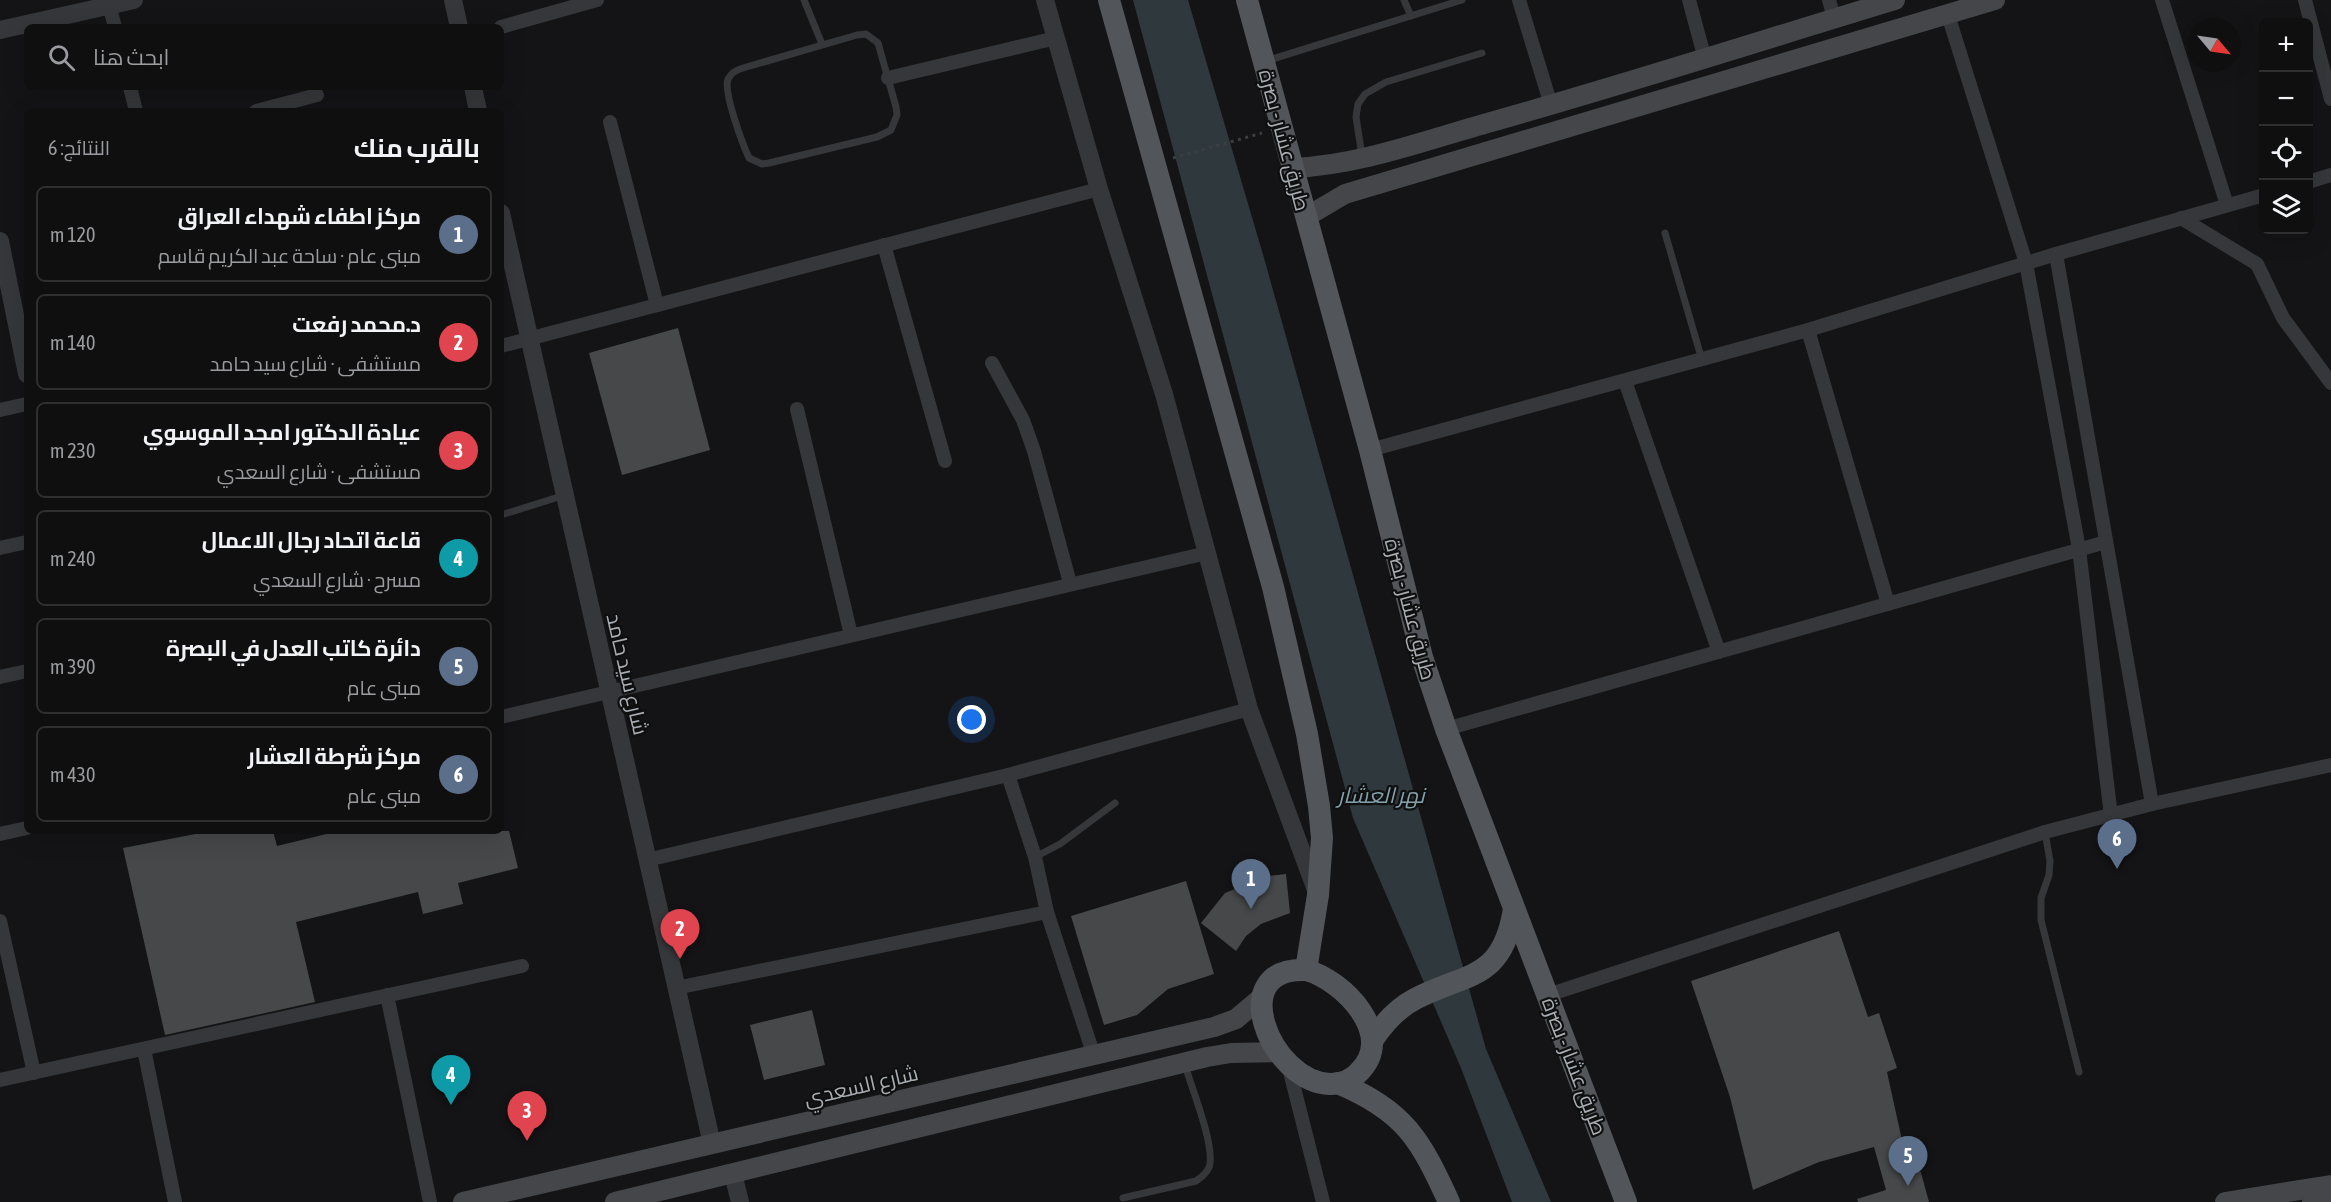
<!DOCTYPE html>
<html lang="ar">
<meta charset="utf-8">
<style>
body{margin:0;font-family:"Asap Condensed",Cairo,sans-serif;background:#181819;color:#f1f3f6;direction:rtl}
.controls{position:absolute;right:18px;top:18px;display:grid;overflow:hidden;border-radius:9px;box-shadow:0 6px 24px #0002}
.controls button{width:54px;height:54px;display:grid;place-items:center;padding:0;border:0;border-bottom:2px solid #2f2f30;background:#0f0f10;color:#f1f3f6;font:30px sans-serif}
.compass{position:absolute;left:2187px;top:18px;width:54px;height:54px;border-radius:50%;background:#0f0f10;box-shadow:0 6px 24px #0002;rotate:119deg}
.you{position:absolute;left:972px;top:720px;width:21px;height:21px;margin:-15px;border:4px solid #fff;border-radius:50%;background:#1a73e8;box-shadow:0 0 0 9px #1a73e833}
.badge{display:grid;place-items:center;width:39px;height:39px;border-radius:50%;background:#da8d48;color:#fff;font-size:20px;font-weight:700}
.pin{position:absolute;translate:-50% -50px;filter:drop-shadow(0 2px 3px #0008)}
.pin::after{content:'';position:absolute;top:32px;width:21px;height:18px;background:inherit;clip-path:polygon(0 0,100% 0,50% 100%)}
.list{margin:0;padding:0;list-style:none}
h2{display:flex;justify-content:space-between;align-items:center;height:78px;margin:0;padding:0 24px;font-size:26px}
h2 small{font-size:20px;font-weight:400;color:#9b9c9f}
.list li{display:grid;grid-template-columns:39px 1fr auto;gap:18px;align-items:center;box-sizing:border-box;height:96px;margin:0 12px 12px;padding:0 12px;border:2px solid #2f2f30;border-radius:9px}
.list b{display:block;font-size:22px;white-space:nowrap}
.list p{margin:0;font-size:20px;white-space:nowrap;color:#9b9c9f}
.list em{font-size:20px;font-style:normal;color:#9b9c9f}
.icon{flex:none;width:33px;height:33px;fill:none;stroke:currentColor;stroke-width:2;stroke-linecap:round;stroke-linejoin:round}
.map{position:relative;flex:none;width:2331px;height:1202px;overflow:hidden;direction:ltr}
.search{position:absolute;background:#0f0f10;box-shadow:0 6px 24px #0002;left:24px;top:24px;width:480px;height:66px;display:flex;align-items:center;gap:15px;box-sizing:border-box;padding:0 21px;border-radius:9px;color:#9b9c9f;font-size:22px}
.panel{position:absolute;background:#0f0f10;box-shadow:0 6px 24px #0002;left:24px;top:108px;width:480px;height:726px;border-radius:9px;direction:rtl}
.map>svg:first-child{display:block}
.water{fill:#2f393d}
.building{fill:#46484a}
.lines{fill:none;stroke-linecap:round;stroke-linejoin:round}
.path{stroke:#3c3e41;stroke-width:3;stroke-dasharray:3 4.5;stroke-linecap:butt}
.service{stroke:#36373a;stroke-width:7}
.minor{stroke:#36373a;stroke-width:14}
.tertiary{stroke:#36373a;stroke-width:18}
.secondary{stroke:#44464a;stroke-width:20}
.primary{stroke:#525559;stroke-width:22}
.labels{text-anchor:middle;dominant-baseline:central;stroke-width:4.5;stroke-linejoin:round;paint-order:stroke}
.street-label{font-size:21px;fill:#a8aeb4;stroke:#0f0f10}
.water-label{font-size:22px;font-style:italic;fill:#83a0ab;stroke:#0f0f10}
</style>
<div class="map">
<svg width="2331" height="1202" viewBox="0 0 2331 1202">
<rect width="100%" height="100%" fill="#141416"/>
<path class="water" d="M1133,0H1188L1264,258L1486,1049L1551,1202H1512L1461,1068L1353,818Z"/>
<g class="building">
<path d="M678,328L710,450L622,475L589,353Z"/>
<path d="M211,831H273L277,846L339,831H509L518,868L458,883L463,904L423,914L418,892L296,922L315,1002L165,1035L123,848Z"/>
<path d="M1286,874L1290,913L1261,924L1246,936L1236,951L1201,923L1225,893L1267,876Z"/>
<path d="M1186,881L1214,974L1168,989L1137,1015L1104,1025L1071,916Z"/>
<path d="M1839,931L1868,1017L1879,1013L1897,1068L1887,1072L1905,1154L1915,1151L1929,1202H1858L1857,1199L1886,1190L1874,1147L1819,1162L1753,1190L1730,1097L1691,981Z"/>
<path d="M812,1010L825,1065L764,1080L750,1025Z"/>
</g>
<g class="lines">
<path class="path" d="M1173,158L1262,133"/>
<g class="service">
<path d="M804,0L822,44"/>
<path d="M1404,0L1411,16"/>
<path d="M866,34L878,43L896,107L897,115L891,130L877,137L769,163L762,164L749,158C743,145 723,92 728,79C731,73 736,70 743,68L857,35Z"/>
<path d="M1266,61L1462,0"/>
<path d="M1362,156L1356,117L1358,104L1365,94L1386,82L1482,53"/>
<path d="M1665,233L1702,360"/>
<path d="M501,515L565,495"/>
<path d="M2045,832L2050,861L2049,875L2041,898V920L2079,1072"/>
<path d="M1035,857L1060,844L1115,803"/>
<path d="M1123,1198L1196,1181C1202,1177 1210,1171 1210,1163C1213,1141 1192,1089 1185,1065"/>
</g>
<g class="minor">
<path d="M1519,0L1551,105"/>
<path d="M1689,0L1705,59"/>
<path d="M1829,0L1834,18"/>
<path d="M2162,0L2227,205"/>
<path d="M2305,0L2331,99"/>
<path d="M109,5L115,27"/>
<path d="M1948,15L2026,263L2079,549L2111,816"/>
<path d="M501,27L597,0"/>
<path d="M888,78L1056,38"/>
<path d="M130,87L136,111"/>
<path d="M256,111L317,95"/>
<path d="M610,122L657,305"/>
<path d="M2308,182L2331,175"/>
<path d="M2181,218L2257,264L2283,318L2331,383"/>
<path d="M884,245L945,461"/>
<path d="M2056,254L2152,804"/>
<path d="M1808,330L1888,604"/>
<path d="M501,346L1099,189"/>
<path d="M992,363L1023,420L1034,451L1070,583"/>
<path d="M1625,381L1719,652"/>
<path d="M797,409L851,635"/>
<path d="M0,410L27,404"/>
<path d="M1370,450L1808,330L2056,254L2264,195"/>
<path d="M0,548L27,542"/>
<path d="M0,677L27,671"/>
<path d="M501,717L1207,553"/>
<path d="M1446,729L2106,542"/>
<path d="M1008,775L1035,857L1047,912L1094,1056"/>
<path d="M0,834L27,828"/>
<path d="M647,860L1008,775L1249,709"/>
<path d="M0,921L34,1073"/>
<path d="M676,988L1047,912"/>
<path d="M387,995L430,1202"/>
<path d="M1548,995L2045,832L2152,804L2331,765"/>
<path d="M144,1049L175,1202"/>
<path d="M1288,1064L1323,1202"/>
<path d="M0,1080L522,966"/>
</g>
<g class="tertiary">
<path d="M453,0L459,27"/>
<path d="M1045,0L1099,189L1164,394L1249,709L1316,890"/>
<path d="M0,30L134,0"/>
<path d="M473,87L478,111"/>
<path d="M501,213L712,1144"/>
<path d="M0,241L27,374"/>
<path d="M733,1174L740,1202"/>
</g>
<g class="secondary">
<path d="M1293,168C1361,165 1426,140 1491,122C1626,84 1760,41 1895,0"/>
<path d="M1306,217L1345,194L1995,0"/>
<path d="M463,1202L1214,1027L1236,1019L1262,997"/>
<path d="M615,1202L1207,1057L1231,1053L1278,1052"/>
<path d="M2225,1202L2331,1185"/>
<path d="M2312,1202L2331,1196"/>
</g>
<g class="primary">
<path d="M1109,0L1273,587L1307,734L1319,806L1322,838L1318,895L1306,970"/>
<path d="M1247,0L1370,450L1422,657L1446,729L1626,1202"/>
<path d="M1306,970C1343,980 1397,1035 1359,1072C1352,1080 1341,1084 1330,1084C1270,1082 1224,966 1306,970Z"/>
<path d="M1372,1041C1383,1024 1396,1009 1415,999C1466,972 1502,982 1514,909"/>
<path d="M1338,1083C1405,1111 1420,1139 1449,1202"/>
</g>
</g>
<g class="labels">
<g class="street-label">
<text transform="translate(1285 140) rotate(75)">طريق عشار - بصرة</text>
<text transform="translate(1411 609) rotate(75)">طريق عشار - بصرة</text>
<text transform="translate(628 674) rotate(77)">شارع سيد حامد</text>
<text transform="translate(1575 1066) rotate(69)">طريق عشار - بصرة</text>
<text transform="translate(861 1085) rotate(-13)">شارع السعدي</text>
</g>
<g class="water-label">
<text x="1381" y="795">نهر العشار</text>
</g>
</g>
</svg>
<div class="controls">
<button>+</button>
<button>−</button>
<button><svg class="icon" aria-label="locate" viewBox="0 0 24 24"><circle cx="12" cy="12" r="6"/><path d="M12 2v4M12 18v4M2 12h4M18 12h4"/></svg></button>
<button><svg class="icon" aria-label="layers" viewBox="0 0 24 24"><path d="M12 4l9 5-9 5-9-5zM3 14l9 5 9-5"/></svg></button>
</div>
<svg class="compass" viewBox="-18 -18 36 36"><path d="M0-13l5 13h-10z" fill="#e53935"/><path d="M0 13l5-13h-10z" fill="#9b9c9f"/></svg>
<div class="you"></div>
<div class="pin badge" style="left:1251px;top:909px;background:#5c6f8a">1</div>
<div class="pin badge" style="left:680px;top:959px;background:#e0444e">2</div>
<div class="pin badge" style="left:527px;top:1141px;background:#e0444e">3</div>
<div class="pin badge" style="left:451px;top:1105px;background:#0f9aa8">4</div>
<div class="pin badge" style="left:1908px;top:1186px;background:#5c6f8a">5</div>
<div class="pin badge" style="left:2117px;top:869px;background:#5c6f8a">6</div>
<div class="search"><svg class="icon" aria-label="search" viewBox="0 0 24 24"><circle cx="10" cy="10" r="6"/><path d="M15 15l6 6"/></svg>ابحث هنا</div>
<section class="panel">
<h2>بالقرب منك<small>النتائج: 6</small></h2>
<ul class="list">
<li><span class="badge" style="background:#5c6f8a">1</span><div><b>مركز اطفاء شهداء العراق</b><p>مبنى عام · ساحة عبد الكريم قاسم</p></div><em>120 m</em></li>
<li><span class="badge" style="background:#e0444e">2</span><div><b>د.محمد رفعت</b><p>مستشفى · شارع سيد حامد</p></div><em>140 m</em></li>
<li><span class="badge" style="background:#e0444e">3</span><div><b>عيادة الدكتور امجد الموسوي</b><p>مستشفى · شارع السعدي</p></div><em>230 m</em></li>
<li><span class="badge" style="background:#0f9aa8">4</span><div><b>قاعة اتحاد رجال الاعمال</b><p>مسرح · شارع السعدي</p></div><em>240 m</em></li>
<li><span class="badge" style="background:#5c6f8a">5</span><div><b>دائرة كاتب العدل في البصرة</b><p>مبنى عام</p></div><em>390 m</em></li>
<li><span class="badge" style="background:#5c6f8a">6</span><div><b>مركز شرطة العشار</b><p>مبنى عام</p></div><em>430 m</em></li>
</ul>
</section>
</div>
